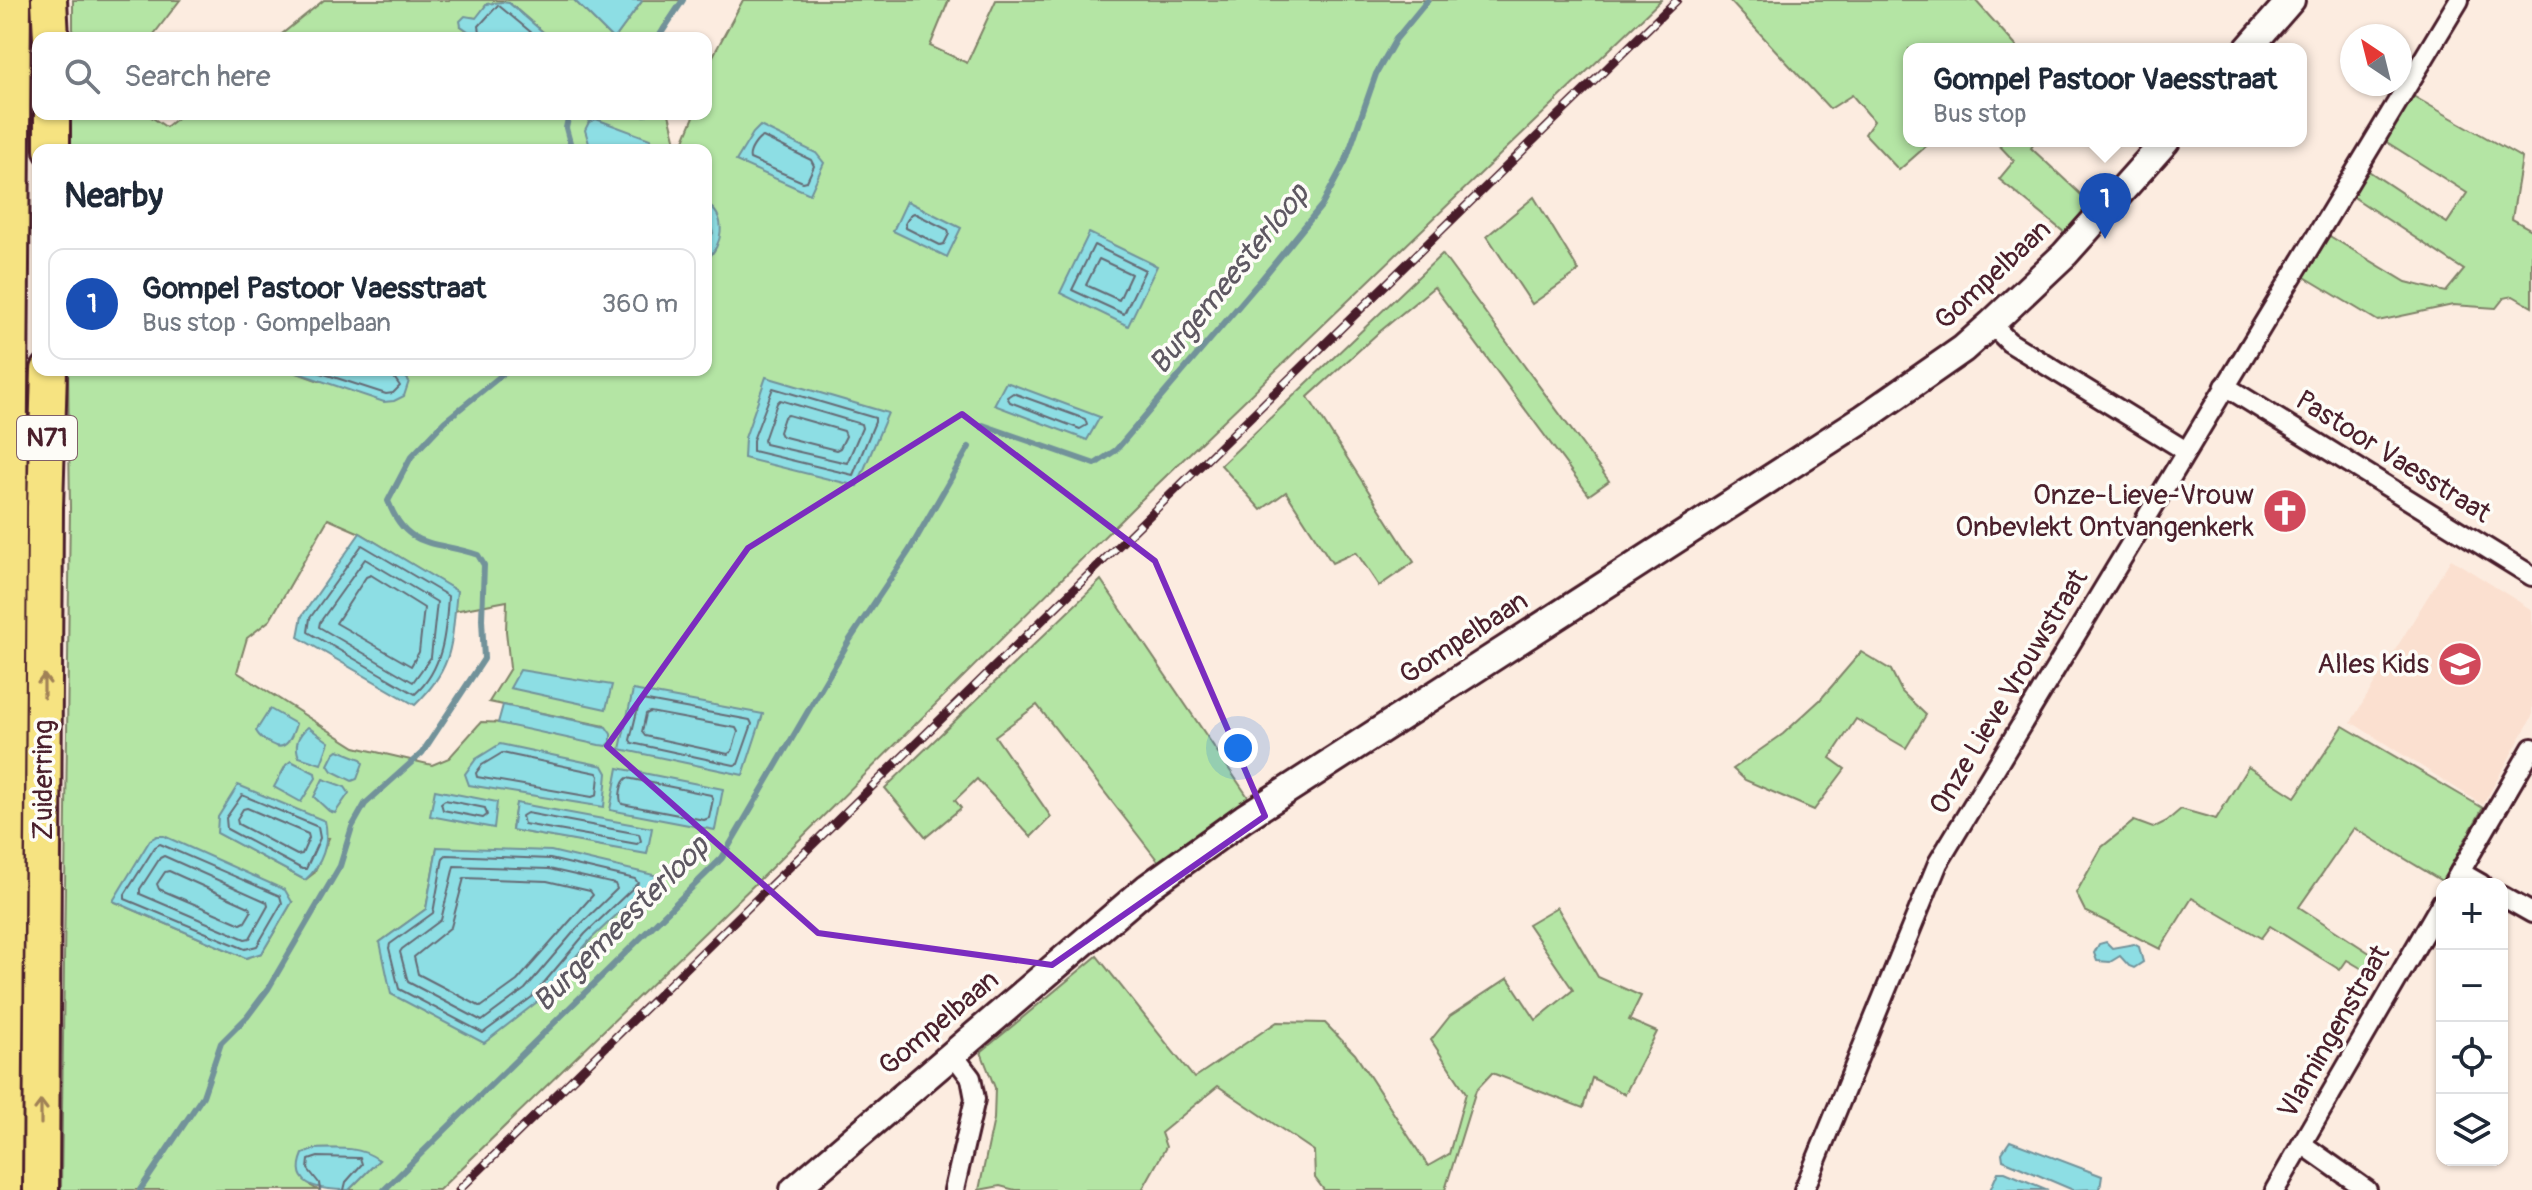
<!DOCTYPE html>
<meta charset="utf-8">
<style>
body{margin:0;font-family:Pangolin,sans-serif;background:#f6f6f7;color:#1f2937}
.controls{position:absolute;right:24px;bottom:24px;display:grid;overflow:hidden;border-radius:16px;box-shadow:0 2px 6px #0004}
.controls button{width:72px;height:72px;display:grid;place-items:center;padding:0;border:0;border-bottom:2px solid #e0e1e3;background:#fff;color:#1f2937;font:40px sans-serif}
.compass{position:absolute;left:2340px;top:24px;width:72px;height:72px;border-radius:50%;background:#fff;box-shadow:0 2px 6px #0004;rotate:325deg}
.you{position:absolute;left:1238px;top:748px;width:28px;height:28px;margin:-20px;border:6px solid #fff;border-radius:50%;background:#1a73e8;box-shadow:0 0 0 12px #1a73e833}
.badge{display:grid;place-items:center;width:52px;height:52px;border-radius:50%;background:#d1495b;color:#fff;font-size:26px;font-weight:700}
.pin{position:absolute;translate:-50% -66px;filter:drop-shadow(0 2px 4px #0008)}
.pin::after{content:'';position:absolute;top:42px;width:28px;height:24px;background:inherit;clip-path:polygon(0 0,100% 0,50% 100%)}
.popup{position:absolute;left:1903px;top:43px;width:404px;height:104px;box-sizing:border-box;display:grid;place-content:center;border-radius:16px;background:#fff;filter:drop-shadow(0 2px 6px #0005);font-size:26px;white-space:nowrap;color:#747a83}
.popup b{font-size:30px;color:#1f2937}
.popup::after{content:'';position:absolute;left:50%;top:100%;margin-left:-16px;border:16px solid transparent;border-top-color:#fff}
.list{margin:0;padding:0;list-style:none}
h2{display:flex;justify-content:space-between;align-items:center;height:104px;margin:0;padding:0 32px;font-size:34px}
h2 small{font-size:26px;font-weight:400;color:#747a83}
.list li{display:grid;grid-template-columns:52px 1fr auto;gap:24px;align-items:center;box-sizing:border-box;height:112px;margin:0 16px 16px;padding:0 16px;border:2px solid #e0e1e3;border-radius:16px}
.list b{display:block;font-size:30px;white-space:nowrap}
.list p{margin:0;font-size:26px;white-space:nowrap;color:#747a83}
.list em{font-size:26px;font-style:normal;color:#747a83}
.icon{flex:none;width:44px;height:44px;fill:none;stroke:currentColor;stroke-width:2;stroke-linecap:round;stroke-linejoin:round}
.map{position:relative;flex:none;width:2532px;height:1190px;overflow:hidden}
.search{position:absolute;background:#fff;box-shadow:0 2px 6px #0004;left:32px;top:32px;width:680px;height:88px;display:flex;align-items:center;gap:20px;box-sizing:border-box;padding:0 28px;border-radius:16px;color:#747a83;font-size:30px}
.panel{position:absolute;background:#fff;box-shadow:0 2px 6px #0004;left:32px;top:144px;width:680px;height:232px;border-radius:16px}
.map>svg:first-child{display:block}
.built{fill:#fbe0d0}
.green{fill:#b4e5a4;stroke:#7f8268;stroke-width:2;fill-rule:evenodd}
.water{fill:#8ddee4;stroke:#72929a;stroke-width:2}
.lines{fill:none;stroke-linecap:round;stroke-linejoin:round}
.shore{stroke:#656b75;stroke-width:2}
.stream{stroke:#72929a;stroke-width:6}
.street-casing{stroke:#4a1f2b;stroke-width:24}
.secondary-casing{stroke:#4a1f2b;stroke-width:32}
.highway-casing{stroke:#4a1f2b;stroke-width:40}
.street{stroke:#fdfcf7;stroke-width:18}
.secondary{stroke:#fdfcf7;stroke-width:26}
.highway{stroke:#f6e381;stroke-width:34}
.rail-casing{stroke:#4a1f2b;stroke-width:9}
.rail{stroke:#fdfcf7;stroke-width:6;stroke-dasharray:18;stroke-linecap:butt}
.oneway{stroke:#a08156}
.marked{fill:none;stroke:#7b2cbf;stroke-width:6;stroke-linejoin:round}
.labels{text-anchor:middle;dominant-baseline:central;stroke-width:7;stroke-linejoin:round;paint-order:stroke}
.shield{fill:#fdfcf7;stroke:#806168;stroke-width:2}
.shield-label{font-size:26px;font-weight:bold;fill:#4a1f2b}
.street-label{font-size:28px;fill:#4a1f2b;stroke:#fdfcf7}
.poi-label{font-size:28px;fill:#4a1f2b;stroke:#fdfcf7;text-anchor:end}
.water-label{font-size:30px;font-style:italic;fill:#5e5862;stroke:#fdfcf7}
</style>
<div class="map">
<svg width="2532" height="1190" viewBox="0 0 2532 1190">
<rect width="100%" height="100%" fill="#fcece0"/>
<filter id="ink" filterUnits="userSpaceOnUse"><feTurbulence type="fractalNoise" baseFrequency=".0125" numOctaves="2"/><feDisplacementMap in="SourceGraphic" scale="16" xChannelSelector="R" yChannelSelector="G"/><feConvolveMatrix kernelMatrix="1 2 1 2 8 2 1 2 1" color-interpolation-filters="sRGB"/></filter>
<g filter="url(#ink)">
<path class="built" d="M2451,559L2532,610V717L2483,805L2351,722Z"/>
<g class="green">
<path d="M73,0H180L151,38H73Z"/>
<path d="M324,0H574L612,38H550L509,3L487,4L477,18L469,17L461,26L478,38H277Z"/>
<path d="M643,0H682L662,28L659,38H615Z"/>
<path d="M743,0H949L930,46L967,63L996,0H1661L1139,502L759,880L439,1190H349L379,1160C355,1148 342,1148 315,1149L311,1186L318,1190H61L70,508L68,370H289L319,381L405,375L387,370H706V150H680L695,114H706L708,92L706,90V69ZM328,519L360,533L456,591L454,611L507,601L506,631L510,668L489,702L605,726L481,722L449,758L432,765L355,747L237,672L247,638L270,620ZM516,804L647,853L512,830ZM218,833L329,838L314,873L305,880ZM437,847L591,939L537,1002L380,942L426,909ZM113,901L292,902L262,953L246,958Z"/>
<path d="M1729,0H1975L2016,46V49H1909V141H1932L1899,170L1865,134L1874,121L1852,95L1830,109Z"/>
<path d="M2413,96L2522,158L2512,219L2532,230V307L2513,296L2504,298L2496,308L2453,305L2378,321L2303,276L2328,235L2406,282L2446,292L2464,270L2352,196L2367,170L2447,223L2467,193L2385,141Z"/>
<path d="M71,114H147L166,127L182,114H669L678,150H71Z"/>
<path d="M1995,141H2036L2031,148L2090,203L2065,233L1999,179L2014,161Z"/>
<path d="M1534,197L1579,271L1532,304L1487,236Z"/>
<path d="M1442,254L1609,481L1589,495L1434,287L1378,333L1308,397L1414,562L1379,586L1356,552L1332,563L1286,492L1261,510L1221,465Z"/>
<path d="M1101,580L1248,797L1158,861L1037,705L995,736L1051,817L1031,837L977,779L955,800L961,808L926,837L885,788Z"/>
<path d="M1861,652L1891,670L1902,692L1926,715L1906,748L1856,719L1830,758L1845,769L1814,810L1745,780L1733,769L1783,734L1820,700Z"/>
<path d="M2343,726L2483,808L2442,881L2354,828L2299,907L2385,963L2376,977L2347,960L2340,970L2270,926L2261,938L2192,898L2160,949L2085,911L2076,893L2102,847L2134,821L2153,828L2167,821L2181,809L2216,819L2248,767L2295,797Z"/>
<path d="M1557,907L1598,977L1641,996L1629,1020L1657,1032L1625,1094L1592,1078L1583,1108L1492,1073L1476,1090L1445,1190H1324L1315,1178L1314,1151L1218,1086L1161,1133L1166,1147L1142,1190H1015L1000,1186L979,1190L994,1119L995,1088L981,1052L1097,956L1194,1078L1277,1022L1325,1023L1355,1054L1428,1166L1449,1154L1466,1093L1431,1040L1450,1016L1508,978L1536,1020L1573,990L1528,924Z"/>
</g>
<g class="water">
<path d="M574,0H641L642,1L615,38H612Z"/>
<path d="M501,2L509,3L550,38H478L461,26L460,21L465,16L476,18L487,4Z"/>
<path d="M596,119L650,139L656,146L654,150H591L585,130L589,122Z"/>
<path d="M760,126L816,153L824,163L810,194L736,161L753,133Z"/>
<path d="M907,201L961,228L947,257L893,231Z"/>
<path d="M706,204C728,216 723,246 706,260V244L713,233L706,216Z"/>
<path d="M1089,233L1157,266L1128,326L1060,293Z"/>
<path d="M289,370C313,370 396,362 409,381L404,396L394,401L384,402Z"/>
<path d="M766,377L888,413L857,486L744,458L745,438Z"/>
<path d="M1006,382L1100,417L1087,440L994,405Z"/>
<path d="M360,533L457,591C451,644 455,666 415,705L298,637L302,616Z"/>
<path d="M520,670L612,685L606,709L510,688Z"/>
<path d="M633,690L763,714L743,775L620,749Z"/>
<path d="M503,705L606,727L611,734V742L607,746L599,745L498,723Z"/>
<path d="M270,709L296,724C292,737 286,753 271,744C264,740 260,738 256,731Z"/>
<path d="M308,727L329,742L321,764L299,757C294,745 298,735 308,727Z"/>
<path d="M500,744L603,766L607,773L604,807L469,785L465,774L476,759Z"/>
<path d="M338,750L361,759L363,763L357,779L352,781L332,771L328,765L334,753Z"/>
<path d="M291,761L315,773L316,778L301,802L274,787L286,765Z"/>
<path d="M618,768L723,789L715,830L610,810Z"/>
<path d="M323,779L345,787L349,793L335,813L329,811L314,797Z"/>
<path d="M238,785L325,821C330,842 322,866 305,880L217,833L218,817Z"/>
<path d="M435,790L497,802L494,828L430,816Z"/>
<path d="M516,803L652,828L647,854L512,830Z"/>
<path d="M157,836H164L285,890L292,902L262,953L246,958L113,901L150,840Z"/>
<path d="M437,847L551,851L658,876L591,939L537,1002L484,1043L391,994L380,942L426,909Z"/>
<path d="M2106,942L2112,948L2134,944L2139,947L2143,962L2134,968L2129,966L2120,956L2110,962L2097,961L2094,953L2099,944Z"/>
<path d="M2010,1141L2102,1176L2100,1189L2073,1190L2003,1160L2002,1153Z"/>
<path d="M315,1149C339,1148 360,1146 379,1160L349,1190C326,1190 288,1189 303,1154Z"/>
<path d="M1998,1172H2005L2048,1190H1990Z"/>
</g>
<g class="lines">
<g class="shore">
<path d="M481,38L479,26L498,5L538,38"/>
<path d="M763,137L811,160L814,166L807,181L803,182L750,159C748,152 757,139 763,137Z"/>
<path d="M914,213L948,230L949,234L944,244L940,245L906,228L905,224L910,215Z"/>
<path d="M1094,245L1145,270L1124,314L1072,290Z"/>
<path d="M1099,259L1131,274L1119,300L1086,285Z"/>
<path d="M312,370L386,394L393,393L400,386L393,376L392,370"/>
<path d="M773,388L875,418V422L853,475L753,451V440Z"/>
<path d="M1013,393L1085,419L1087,425L1080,429L1010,402L1007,397Z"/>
<path d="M780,400L861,424L862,428L847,463L765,444L764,440L777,403Z"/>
<path d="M788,415L844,431L846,436L840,448L836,450L781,436L779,432L784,417Z"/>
<path d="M362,545L448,596C446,633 443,669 415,694L308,632L310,618Z"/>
<path d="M365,559L437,602L431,657L413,682L319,627L320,622Z"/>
<path d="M371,575L424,608L419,652L411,666L336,623L366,577Z"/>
<path d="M642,700L750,720L752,724L738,764L734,765L632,743L630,740L639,703Z"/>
<path d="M650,712L736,728L738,732L732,751L728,754L645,736L642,732L646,714Z"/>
<path d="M502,753L597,773L599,776L597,795L592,797L477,777L476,773L482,765Z"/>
<path d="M627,778L711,795L713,799L709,818L704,820L622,804C618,798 621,782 627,778Z"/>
<path d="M242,795L318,827L320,838L306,869H302L227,829L226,818Z"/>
<path d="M445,800L485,808L487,815L483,818L443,810L441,803Z"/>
<path d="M247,808L308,834L309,838L302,854L297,855L238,824L237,819L243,809Z"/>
<path d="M527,813L639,834L641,841L637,844L524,824L522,816Z"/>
<path d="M160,844L280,896L282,903L257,946L245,949L125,899V894L155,847Z"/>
<path d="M446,855L550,859L635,879L638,883L585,934L532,997L483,1033L399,989L389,948L390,944L433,913L443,858Z"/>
<path d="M164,856L267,902L268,906L250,938L245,939L140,894V889L160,858Z"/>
<path d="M454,866L549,869L615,884L617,889L578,927L525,989L482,1021L408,982L400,952L402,949L441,920Z"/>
<path d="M169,871L249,907L251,912L245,922L241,924L159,889L157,884L165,872Z"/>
<path d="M464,878L547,881L590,891L593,895L517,981L481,1007L418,974L414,957L451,927Z"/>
<path d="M320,1190L319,1183L308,1169L309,1160L318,1157L360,1158L362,1164L346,1182L344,1190"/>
</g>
<g class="stream">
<path d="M658,38L683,0"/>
<path d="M569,114L566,128L572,150"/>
<path d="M638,114H645"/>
<path d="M982,427L983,425L1095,464L1116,450L1261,280L1322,205L1346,160L1376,74L1396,39L1428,0"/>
<path d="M140,1190L203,1096L221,1043L247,1017L268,989L340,866L352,827L365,804L422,753L484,659L482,619L484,565L478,555C435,540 407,551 388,501L411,457L445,421L508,370"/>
<path d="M384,1190L722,858L849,641L909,551L969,447"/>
</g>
<g class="street-casing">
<g id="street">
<path d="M1991,324L2009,342L2186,451"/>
<path d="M2225,386L2532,576"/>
<path d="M2460,872L2481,884"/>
<path d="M2453,884L2532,748"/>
<path d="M2502,896L2532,913"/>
<path d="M952,1053L971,1078L975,1099L954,1190"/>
<path d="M2302,1144L2367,1190"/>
<path d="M1804,1190L1938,863L2459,0"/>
<path d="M2275,1190L2442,902"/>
</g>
</g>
<g class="secondary-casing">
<g id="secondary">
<path d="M2248,49L2291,0"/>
<path d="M794,1190L1148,887L1244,818L1864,418L1963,349L1991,324L2065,254L2166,141"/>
</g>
</g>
<g class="highway-casing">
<g id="highway">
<path d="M49,0L51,38"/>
<path d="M52,150V114"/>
<path d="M4,1190L13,0"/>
<path d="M41,1190L45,507L49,370"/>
</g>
</g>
<use href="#street" class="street"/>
<use href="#secondary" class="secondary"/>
<use href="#highway" class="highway"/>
<g class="rail-casing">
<path id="rail" d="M459,1190L1677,0"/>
</g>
<use href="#rail" class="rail"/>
</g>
<defs><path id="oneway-shaft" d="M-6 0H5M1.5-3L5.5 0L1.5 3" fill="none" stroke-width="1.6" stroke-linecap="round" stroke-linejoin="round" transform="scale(2)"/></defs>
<g class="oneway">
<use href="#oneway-shaft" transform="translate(44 686) rotate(-90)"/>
<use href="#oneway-shaft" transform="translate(41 1112) rotate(-90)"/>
</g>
</g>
<path class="marked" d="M962,414L1155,561L1265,816L1052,965L818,933L607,746L748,548Z"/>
<defs>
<g id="church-disc" transform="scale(2.3)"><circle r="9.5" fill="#d1495b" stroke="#fdfcf7"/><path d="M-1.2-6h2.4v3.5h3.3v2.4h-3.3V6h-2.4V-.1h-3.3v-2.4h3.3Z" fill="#fff"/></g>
<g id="school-disc" transform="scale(2.3)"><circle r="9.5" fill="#d1495b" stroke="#fdfcf7"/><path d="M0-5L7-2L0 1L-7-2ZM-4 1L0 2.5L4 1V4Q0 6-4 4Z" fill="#fff"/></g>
</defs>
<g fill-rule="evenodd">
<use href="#church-disc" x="2285" y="511"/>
<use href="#school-disc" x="2460" y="664"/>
</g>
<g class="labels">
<rect class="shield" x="17" y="416" width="60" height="44" rx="6"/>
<g class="shield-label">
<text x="47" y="438">N71</text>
</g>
<g class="street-label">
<text transform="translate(1993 275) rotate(-43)">Gompelbaan</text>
<text transform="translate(2393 457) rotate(32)">Pastoor Vaesstraat</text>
<text transform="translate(1464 638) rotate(-33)">Gompelbaan</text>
<text transform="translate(2009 692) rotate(-59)">Onze Lieve Vrouwstraat</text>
<text transform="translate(43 780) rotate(-90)">Zuiderring</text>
<text transform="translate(939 1023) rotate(-40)">Gompelbaan</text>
<text transform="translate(2334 1032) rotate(-60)">Vlamingenstraat</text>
</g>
<g class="poi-label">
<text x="2254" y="495">Onze-Lieve-Vrouw<tspan x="2254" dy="32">Onbevlekt Ontvangenkerk</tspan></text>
<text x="2429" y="664">Alles Kids</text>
</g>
<g class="water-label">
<text transform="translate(1229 279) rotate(-51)">Burgemeesterloop</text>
<text transform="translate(621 924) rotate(-45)">Burgemeesterloop</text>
</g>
</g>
</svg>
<div class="controls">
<button>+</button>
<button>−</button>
<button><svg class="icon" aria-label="locate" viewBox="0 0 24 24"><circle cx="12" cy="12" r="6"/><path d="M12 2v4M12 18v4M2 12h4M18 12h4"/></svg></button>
<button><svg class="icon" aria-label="layers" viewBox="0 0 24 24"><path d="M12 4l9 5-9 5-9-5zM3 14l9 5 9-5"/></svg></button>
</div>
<svg class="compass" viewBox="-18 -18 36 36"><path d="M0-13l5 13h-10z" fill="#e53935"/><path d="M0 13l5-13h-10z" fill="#747a83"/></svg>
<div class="you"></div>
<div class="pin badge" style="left:2105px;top:239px;background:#1a4fb4">1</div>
<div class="popup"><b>Gompel Pastoor Vaesstraat</b>Bus stop</div>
<div class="search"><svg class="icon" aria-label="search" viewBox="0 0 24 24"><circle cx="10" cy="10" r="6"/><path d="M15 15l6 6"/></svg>Search here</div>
<section class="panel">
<h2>Nearby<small></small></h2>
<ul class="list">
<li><span class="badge" style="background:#1a4fb4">1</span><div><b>Gompel Pastoor Vaesstraat</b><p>Bus stop · Gompelbaan</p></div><em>360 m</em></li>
</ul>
</section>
</div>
